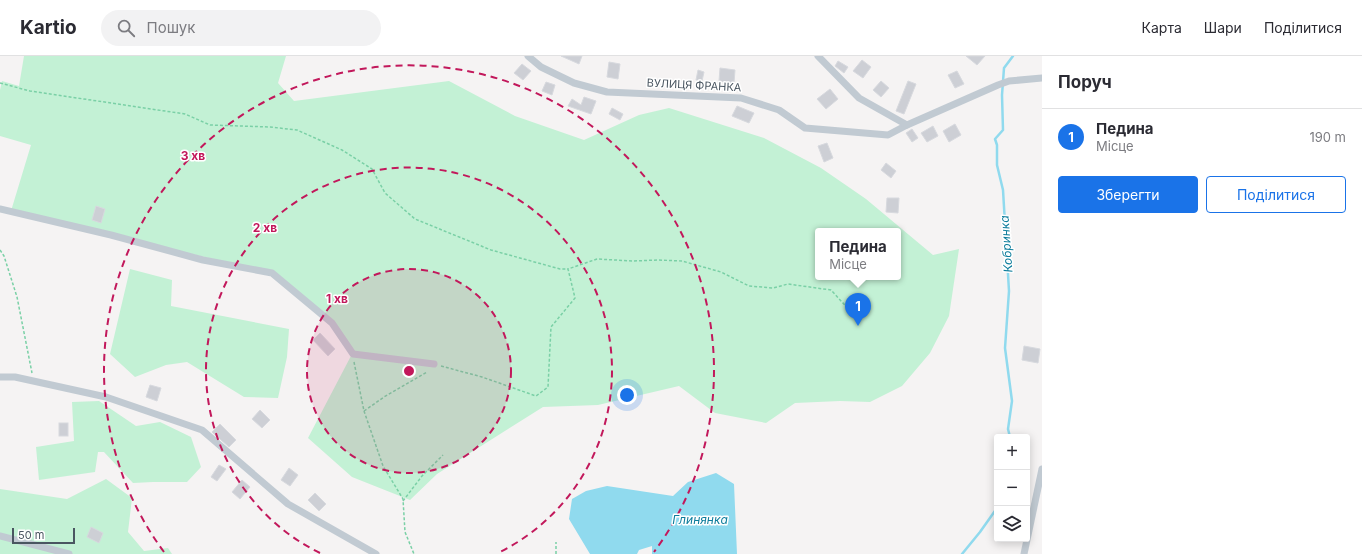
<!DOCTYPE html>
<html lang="uk">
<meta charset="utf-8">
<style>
body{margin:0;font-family:Inter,sans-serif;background:#f2f2f3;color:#2b2b33}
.controls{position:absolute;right:12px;bottom:12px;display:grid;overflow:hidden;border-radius:4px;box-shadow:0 2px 10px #0003}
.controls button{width:36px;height:36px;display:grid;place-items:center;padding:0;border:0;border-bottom:1px solid #e1e1e2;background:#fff;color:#2b2b33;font:20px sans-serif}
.scale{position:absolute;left:12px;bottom:10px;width:63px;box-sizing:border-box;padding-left:4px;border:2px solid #4a5661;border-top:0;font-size:11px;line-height:14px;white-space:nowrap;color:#4a5661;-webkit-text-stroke:3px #fff;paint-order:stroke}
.you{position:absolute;left:627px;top:339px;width:14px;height:14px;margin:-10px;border:3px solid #fff;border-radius:50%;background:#1a73e8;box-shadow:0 0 0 6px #1a73e833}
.badge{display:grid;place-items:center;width:26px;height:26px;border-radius:50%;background:#1a73e8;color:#fff;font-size:13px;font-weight:700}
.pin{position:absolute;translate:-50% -33px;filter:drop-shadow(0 1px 2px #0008)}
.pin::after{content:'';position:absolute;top:21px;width:14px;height:12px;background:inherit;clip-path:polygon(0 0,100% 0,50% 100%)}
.popup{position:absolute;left:815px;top:172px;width:86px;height:52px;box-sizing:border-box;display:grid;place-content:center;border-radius:4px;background:#fff;filter:drop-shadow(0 1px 3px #0005);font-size:13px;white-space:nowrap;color:#7c7c81}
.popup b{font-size:15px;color:#2b2b33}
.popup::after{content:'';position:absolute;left:50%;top:100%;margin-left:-8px;border:8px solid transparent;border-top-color:#fff}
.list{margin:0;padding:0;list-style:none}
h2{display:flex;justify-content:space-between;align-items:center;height:52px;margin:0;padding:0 16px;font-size:17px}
h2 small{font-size:13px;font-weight:400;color:#7c7c81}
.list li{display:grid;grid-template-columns:26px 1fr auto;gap:12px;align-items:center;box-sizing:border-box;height:56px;padding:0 16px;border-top:1px solid #e1e1e2}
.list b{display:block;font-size:15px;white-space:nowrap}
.list p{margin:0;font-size:13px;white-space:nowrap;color:#7c7c81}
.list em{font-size:13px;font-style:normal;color:#7c7c81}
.actions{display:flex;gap:8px;padding:12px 16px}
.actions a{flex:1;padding:9px 0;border:1px solid #1a73e8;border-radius:4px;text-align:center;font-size:14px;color:#1a73e8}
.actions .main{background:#1a73e8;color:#fff}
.icon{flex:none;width:22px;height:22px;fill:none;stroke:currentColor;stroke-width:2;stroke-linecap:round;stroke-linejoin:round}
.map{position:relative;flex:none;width:1042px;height:498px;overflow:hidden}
header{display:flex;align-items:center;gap:24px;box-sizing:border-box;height:56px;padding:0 20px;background:#fff;border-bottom:1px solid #e1e1e2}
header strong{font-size:19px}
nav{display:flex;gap:22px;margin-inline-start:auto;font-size:14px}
.search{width:280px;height:36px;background:#f2f2f3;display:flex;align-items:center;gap:10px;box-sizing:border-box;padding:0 14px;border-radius:22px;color:#7c7c81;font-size:15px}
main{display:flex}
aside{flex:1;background:#fff}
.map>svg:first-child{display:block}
.green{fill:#c3f1d5;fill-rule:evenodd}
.water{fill:#90daee}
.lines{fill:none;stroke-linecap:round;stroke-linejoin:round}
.stream{stroke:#90daee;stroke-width:2.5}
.building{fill:#cdcfd5;stroke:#d7d9de}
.path{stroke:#7ad0a6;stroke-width:1.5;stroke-dasharray:3 2;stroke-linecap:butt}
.minor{stroke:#c1cad2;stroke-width:7}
.ring{fill:none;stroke:#c2185b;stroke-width:2;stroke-dasharray:7 5}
.labels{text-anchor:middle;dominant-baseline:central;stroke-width:3;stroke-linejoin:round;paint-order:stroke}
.street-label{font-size:11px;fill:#4a5661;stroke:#fff}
.water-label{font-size:12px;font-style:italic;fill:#0c7c9b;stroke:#fff}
.centre{fill:#c2185b;stroke:#fff;stroke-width:2}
.ring-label{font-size:12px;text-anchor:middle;font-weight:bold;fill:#c2185b;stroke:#fff;stroke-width:3;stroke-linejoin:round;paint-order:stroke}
</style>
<header>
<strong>Kartio</strong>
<div class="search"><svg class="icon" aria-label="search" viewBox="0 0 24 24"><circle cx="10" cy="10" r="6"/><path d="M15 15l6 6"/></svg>Пошук</div>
<nav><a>Карта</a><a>Шари</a><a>Поділитися</a></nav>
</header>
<main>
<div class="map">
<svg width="1042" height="498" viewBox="0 0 1042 498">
<rect width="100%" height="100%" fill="#f5f3f3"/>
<g class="green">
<path d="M24,0H286L278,27L294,45L449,25L515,60L584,84L639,59L669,52L764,82L821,112L866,143L933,199L959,193L949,260L930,297L902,330L870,346L840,345L795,347L766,367L715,357L679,330L598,349L543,351L437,418L410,444L352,421L308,382L352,298L332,267L272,217L11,155L31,89L0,80V34L2,25L19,30ZM818,175H898V221H818Z"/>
<path d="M130,213L172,224L171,250L289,273L287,301L278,342L244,341L187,306L166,309L135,321L110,298Z"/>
<path d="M99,345L136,370L160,366L191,381L201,411L187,426H153L133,427L104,396H98L95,416L39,424L36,391L74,385L72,346Z"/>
<path d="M106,423L132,442L128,476L144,495L168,492L172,498H0V433L67,443Z"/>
</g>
<path class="water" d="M716,417L734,428L737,498H652V490L639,494L637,498H590L569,463L572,443L586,435L607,430L673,440L688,426Z"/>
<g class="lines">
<g class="stream">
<path d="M1010,381L1008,373L1012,345L1005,292L1009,235L1003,134L997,109V89L995,83L1003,74L1002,39L1004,12L1013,0"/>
<path d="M962,498L980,476L997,452"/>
</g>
</g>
<g class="building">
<path d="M561,0H582L579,8Z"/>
<path d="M966,0H985L977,9Z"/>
<path d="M862,4L871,11L863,22L853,15Z"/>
<path d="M838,5L848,11L844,17L835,10Z"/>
<path d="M609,6L620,8L618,23L607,21Z"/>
<path d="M522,8L531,15L523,24L514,17Z"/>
<path d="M720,12L735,14L734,27L719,25Z"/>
<path d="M698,14L704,16L702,25L696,24Z"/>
<path d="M957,15L964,28L955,32L948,19Z"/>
<path d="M881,25L889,32L881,41L873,34Z"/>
<path d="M908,25L916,28L904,58L896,55Z"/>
<path d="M546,26L555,29L552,39L542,35Z"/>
<path d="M830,33L838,43L826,53L817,43Z"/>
<path d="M584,41L596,45L591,58L568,50L572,43L581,49Z"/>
<path d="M737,50L754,57L749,67L732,60Z"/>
<path d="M612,52L623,58L620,64L609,58Z"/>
<path d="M955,68L961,79L949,86L943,75Z"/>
<path d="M933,70L938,80L927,86L921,77Z"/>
<path d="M912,73L918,82L912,86L906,77Z"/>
<path d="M827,87L833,102L824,106L818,90Z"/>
<path d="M886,107L896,115L891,122L881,114Z"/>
<path d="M887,142H899L898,157L886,156Z"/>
<path d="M96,150L105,153L101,167L92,164Z"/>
<path d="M320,277L335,293L328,300L313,284Z"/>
<path d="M1024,290L1040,293L1038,307L1022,304Z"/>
<path d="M150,329L161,332L157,345L146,341Z"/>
<path d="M260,354L270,364L262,372L252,363Z"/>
<rect x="59" y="367" width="9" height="13"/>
<path d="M220,368L236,384L229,391L212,376Z"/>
<path d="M219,409L226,413L217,425L211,421Z"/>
<path d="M289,412L298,419L290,430L281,424Z"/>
<path d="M242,424L250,431L240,443L232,436Z"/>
<path d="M315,437L326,448L319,455L308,444Z"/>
<path d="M91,471L103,477L99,487L87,481Z"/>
</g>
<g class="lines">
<g class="path">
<path d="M0,27L30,35L185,58L210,69L270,71L297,74L342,94L372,113L385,137L415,163L491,194L560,213H568"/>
<path d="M0,194L4,200L17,241L32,317"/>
<path d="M354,306L364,355L383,410L403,443L405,476L414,498"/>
<path d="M441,310L482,321L536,340L548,331L551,271L575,242L568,213L597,203L633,205L658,204L682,205L721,216L749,230L773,232L788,228L831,234L853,258"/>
<path d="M364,355L384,341L427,316"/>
<path d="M403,445L422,420L443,399"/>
<path d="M556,498V486"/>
</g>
<g class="minor">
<path d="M528,0L541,11L574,27L607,36L741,42L779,54L805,72L888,79L907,69"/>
<path d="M818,0L859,42L907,69L998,29L1009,25L1042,22"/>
<path d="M0,153L111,179L203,204L272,217L332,267L353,298L434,308"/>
<path d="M0,321H15L106,341L202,374L288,448L376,498"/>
<path d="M0,480L69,498"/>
<path d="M1024,498L1042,413"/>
</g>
</g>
<circle cx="409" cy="315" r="102" fill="#c2185b" fill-opacity=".12"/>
<g class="ring">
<circle cx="409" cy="315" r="102"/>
<path d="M320 497A203 203 0 1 1 498 497"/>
<path d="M164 496A305 305 0 1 1 654 496"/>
</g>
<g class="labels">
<g class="street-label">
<text transform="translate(694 29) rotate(3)">ВУЛИЦЯ ФРАНКА</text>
</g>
<g class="water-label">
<text transform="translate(1006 188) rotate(-94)">Кобринка</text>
<text x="700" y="463">Глинянка</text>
</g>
</g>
<circle cx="409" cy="315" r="6" class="centre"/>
<g class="ring-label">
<text x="193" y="104">3 хв</text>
<text x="265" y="176">2 хв</text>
<text x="337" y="247">1 хв</text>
</g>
</svg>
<div class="controls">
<button>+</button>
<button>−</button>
<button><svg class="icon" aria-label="layers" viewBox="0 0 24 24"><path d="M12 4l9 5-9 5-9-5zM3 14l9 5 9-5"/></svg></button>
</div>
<div class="scale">50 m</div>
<div class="you"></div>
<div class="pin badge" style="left:858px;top:270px">1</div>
<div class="popup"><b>Педина</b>Місце</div>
</div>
<aside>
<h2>Поруч<small></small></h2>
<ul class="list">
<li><span class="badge">1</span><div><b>Педина</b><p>Місце</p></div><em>190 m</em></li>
</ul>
<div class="actions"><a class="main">Зберегти</a><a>Поділитися</a></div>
</aside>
</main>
